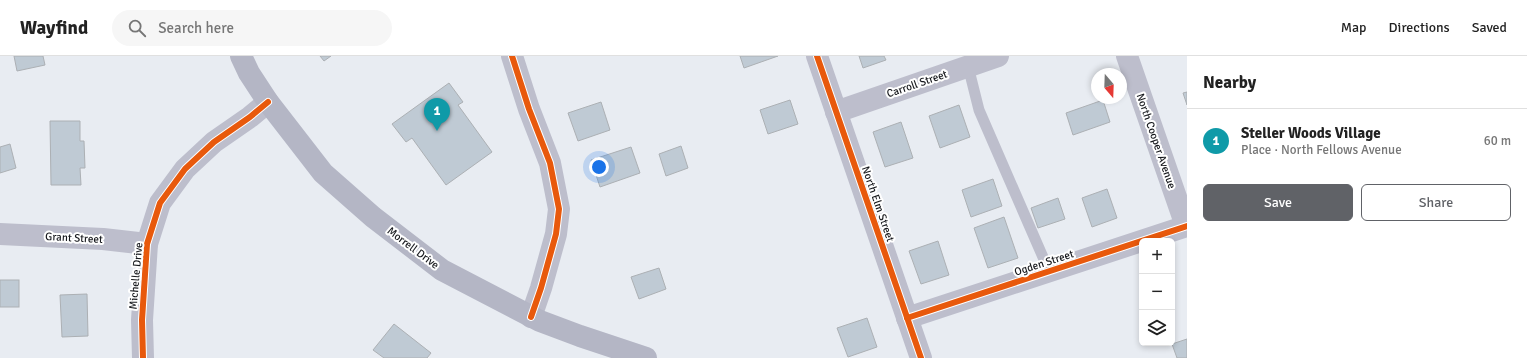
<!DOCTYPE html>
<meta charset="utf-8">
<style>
body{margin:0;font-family:Signika,sans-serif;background:#f6f6f6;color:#222}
.controls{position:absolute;right:12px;bottom:12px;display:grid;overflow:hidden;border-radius:6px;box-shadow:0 2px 6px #0003}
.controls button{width:36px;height:36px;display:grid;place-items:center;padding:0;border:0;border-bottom:1px solid #e0e0e0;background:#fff;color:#222;font:20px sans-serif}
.compass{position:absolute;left:1091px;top:12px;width:36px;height:36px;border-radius:50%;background:#fff;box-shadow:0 2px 6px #0003;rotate:161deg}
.you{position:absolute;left:599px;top:111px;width:14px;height:14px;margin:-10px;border:3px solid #fff;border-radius:50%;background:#1a73e8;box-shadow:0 0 0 6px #1a73e833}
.badge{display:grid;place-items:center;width:26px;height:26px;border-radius:50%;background:#606267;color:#fff;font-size:13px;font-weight:700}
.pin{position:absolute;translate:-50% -33px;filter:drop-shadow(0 1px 2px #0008)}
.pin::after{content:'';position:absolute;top:21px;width:14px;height:12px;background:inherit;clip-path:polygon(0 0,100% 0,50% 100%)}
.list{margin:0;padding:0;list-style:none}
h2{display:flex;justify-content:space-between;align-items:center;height:52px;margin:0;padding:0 16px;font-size:17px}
h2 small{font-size:13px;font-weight:400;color:#767676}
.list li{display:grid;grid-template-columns:26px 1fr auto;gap:12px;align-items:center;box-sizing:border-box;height:64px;padding:0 16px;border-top:1px solid #e0e0e0}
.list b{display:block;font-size:15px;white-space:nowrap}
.list p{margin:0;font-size:13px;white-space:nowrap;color:#767676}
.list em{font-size:13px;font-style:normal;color:#767676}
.actions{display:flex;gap:8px;padding:12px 16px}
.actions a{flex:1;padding:9px 0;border:1px solid #606267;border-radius:6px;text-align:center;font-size:14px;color:#606267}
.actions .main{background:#606267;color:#fff}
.icon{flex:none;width:22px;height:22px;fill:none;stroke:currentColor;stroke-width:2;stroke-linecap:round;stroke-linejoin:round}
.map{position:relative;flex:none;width:1187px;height:302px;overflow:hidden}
header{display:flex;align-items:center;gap:24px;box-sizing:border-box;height:56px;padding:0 20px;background:#fff;border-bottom:1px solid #e0e0e0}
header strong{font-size:19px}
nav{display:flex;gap:22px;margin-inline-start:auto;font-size:14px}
.search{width:280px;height:36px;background:#f6f6f6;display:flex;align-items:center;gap:10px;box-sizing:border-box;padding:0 14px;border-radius:22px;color:#767676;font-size:15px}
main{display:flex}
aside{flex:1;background:#fff}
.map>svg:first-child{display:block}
.building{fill:#bfcad4;stroke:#acb0b4}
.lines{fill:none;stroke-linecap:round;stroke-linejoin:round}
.lane{stroke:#bdbecc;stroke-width:11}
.street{stroke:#bdbecc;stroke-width:22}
.secondary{stroke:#b4b6c5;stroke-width:22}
.cycleway-casing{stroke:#fff;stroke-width:8}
.cycleway{stroke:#e8590c;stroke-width:6}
.labels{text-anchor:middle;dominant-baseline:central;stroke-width:4;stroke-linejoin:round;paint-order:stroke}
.street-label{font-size:11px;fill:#16181c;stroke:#fff}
</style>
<header>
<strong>Wayfind</strong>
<div class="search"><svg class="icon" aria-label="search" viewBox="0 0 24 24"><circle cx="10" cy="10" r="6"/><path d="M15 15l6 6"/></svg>Search here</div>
<nav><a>Map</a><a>Directions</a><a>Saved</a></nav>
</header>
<main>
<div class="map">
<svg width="1187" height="302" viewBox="0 0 1187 302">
<rect width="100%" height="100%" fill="#e8ecf2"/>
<g class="building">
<path d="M14,0H43L45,9L17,15Z"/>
<path d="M320,0H331L324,5Z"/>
<path d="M740,0H778L744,12Z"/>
<path d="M859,0H884L886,4L863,12Z"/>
<path d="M449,27L463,46L458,49L492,96L446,129L412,82L406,86L392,68Z"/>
<path d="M1187,36V49L1183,37Z"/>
<path d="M790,44L798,68L768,78L760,54Z"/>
<path d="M1103,44L1110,66L1073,79L1066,57Z"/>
<path d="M601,46L610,74L578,85L568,57Z"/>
<path d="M959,49L970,81L940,92L929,60Z"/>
<path d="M50,65H80V85H84L85,112H80L81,129H51Z"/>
<path d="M901,66L913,102L885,111L873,76Z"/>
<path d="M10,88L16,112L0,117V91Z"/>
<path d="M681,90L688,112L666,120L659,98Z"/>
<path d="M631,91L640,117L600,131L591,104Z"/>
<path d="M993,123L1002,150L971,161L962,134Z"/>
<path d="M1107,133L1117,162L1092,171L1082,142Z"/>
<path d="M1058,142L1065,163L1038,172L1031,152Z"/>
<path d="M1004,161L1018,202L988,212L974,172Z"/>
<path d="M938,185L949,219L921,228L909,195Z"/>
<path d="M659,212L666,233L639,243L631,221Z"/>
<rect x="0" y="224" width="19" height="27"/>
<path d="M87,238L88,280L62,281L60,239Z"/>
<path d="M867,262L877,291L848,301L837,272Z"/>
<path d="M394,268L431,297L427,302H384L373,294Z"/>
<path d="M1187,283V302H1177L1172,288Z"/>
</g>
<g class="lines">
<path class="lane" d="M967,6L979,54L1049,215"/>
<g class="street">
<path d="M512,0L529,53L550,107L559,153L556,178L541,232L531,261"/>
<path d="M817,0L921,302"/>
<path d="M1127,0L1186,170"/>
<path d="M836,56L998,0"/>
<path d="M0,178L103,183L147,188"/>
<path d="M907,262L1187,170"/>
<path d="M143,302L142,264L147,188L160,147L185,113L214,86L250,61L268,46"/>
</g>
<path class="secondary" d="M241,0L249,17L268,46L323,117L373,161L442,214L540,265L580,280L646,302"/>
<g class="cycleway-casing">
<g id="cycleway">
<path d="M512,0L529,53L550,107L559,153L556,178L541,232L531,261"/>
<path d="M817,0L921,302"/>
<path d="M907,262L1187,170"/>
<path d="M143,302L142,264L147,188L160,147L185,113L214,86L250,61L268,46"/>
</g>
</g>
<use href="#cycleway" class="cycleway"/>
</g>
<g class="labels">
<g class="street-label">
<text transform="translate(917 28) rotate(-19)">Carroll Street</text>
<text transform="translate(1156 85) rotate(71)">North Cooper Avenue</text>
<text transform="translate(878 148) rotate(71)">North Elm Street</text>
<text transform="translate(74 182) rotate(3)">Grant Street</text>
<text transform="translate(413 192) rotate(37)">Morrell Drive</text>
<text transform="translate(1044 207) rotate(-18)">Ogden Street</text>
<text transform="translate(136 220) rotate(-85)">Michelle Drive</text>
</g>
</g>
</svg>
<div class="controls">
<button>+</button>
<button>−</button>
<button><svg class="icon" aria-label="layers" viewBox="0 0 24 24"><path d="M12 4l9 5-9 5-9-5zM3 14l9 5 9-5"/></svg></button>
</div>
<svg class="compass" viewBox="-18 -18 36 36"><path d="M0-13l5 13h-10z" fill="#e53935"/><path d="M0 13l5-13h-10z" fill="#767676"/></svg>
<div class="you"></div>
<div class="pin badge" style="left:437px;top:75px;background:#0f9aa8">1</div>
</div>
<aside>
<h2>Nearby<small></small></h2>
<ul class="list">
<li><span class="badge" style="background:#0f9aa8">1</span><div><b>Steller Woods Village</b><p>Place · North Fellows Avenue</p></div><em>60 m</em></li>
</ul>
<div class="actions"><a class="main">Save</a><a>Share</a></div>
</aside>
</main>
